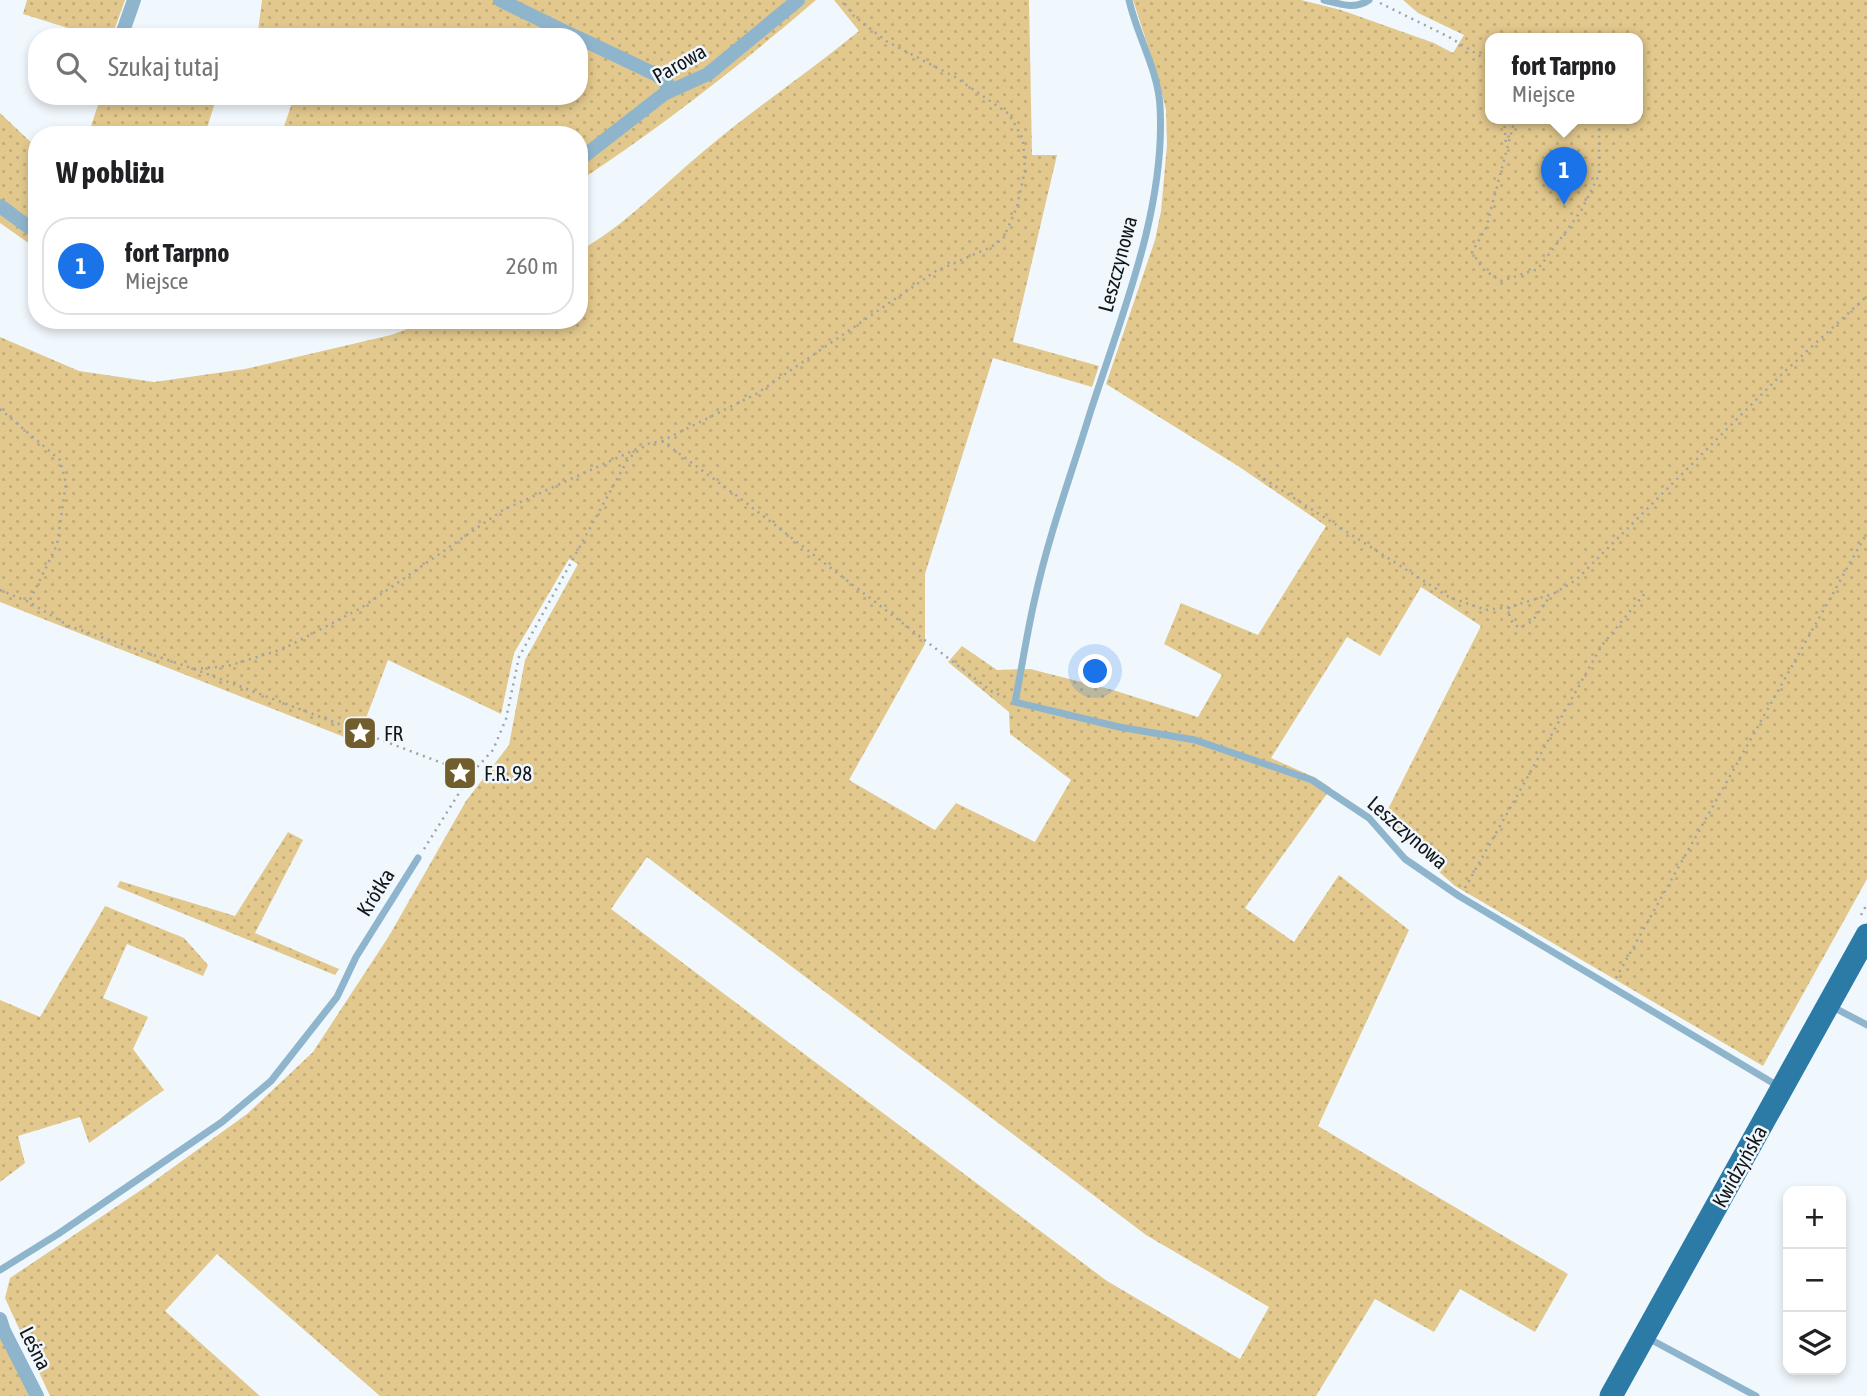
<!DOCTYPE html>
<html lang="pl">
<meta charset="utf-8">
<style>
body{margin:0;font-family:"Asap Condensed",sans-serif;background:#f2f2f2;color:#202124}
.controls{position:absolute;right:21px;bottom:21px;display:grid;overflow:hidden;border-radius:14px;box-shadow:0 4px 10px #0003}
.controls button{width:63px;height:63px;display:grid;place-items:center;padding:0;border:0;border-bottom:2px solid #e0e0e0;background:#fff;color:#202124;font:35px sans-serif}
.you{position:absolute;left:1096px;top:672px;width:24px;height:24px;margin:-18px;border:5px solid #fff;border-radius:50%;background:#1a73e8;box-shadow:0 0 0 10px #1a73e833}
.badge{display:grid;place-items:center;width:46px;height:46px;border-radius:50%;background:#1a73e8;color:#fff;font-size:23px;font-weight:700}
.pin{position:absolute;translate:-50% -58px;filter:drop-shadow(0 2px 4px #0008)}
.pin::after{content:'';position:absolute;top:37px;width:24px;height:21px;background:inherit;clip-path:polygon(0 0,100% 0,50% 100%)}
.popup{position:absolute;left:1485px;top:33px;width:158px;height:91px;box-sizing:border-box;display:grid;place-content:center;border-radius:14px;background:#fff;filter:drop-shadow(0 2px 5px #0005);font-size:23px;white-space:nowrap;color:#757577}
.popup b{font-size:26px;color:#202124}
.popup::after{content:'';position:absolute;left:50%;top:100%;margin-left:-14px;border:14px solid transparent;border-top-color:#fff}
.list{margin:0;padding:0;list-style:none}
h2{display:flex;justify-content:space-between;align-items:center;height:91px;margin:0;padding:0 28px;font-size:30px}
h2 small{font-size:23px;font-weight:400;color:#757577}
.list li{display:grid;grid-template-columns:46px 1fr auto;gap:21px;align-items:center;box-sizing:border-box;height:98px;margin:0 14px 14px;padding:0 14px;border:2px solid #e0e0e0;border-radius:28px}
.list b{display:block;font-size:26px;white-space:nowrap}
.list p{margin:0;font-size:23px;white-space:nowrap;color:#757577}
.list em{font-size:23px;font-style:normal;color:#757577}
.icon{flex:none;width:38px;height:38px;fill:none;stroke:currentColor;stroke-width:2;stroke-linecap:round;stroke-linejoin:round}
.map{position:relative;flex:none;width:1867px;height:1396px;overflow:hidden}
.search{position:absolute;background:#fff;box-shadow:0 4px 10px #0003;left:28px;top:28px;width:560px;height:77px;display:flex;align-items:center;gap:18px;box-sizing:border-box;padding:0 24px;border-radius:28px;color:#757577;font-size:26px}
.panel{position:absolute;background:#fff;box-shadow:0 4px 10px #0003;left:28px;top:126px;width:560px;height:203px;border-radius:28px}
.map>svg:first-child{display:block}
.grass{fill:url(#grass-dots);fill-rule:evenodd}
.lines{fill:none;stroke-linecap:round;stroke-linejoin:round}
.path{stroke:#9da3a7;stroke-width:2.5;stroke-dasharray:2 5;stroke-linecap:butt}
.lane{stroke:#8fb5cd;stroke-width:7}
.street{stroke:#8fb5cd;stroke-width:14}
.primary{stroke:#2b7ba6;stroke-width:23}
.labels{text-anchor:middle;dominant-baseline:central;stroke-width:5;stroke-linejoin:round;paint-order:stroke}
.street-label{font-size:21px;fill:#121619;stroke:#f1f8fd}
.poi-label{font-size:21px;fill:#121619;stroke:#f1f8fd;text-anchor:start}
</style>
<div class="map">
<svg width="1867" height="1396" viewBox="0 0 1867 1396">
<defs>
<pattern id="grass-dots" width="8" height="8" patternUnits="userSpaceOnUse" patternTransform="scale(1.75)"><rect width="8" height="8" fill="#e2c88d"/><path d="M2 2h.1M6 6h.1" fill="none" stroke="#c1ab79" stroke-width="1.8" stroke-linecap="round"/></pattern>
</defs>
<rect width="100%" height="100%" fill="#f1f8fd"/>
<g class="grass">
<path d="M27,0H125L115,28L97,37L23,14Z"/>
<path d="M262,0H816C739,66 664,125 579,181V135H281L291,106L286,96H579V37H260L258,31Z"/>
<path d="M834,0H1029L1032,155H1057L1013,342L1099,366L1092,387L993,358L925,574V644L849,780L935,830L956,803L1035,842L1071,780L1010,734L1009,712L948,662L962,646L997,670L1030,669L1113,690L1198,717L1222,675L1164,644L1181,603L1258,635L1326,526L1238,466L1106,384L1155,240L1161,211L1167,145L1166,110L1157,74L1133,0H1301L1341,10L1434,43L1453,53L1464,35L1418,13L1403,0H1867V879L1763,1066L1455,886L1382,821L1481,626L1421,587L1380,656L1347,637L1271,758L1316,778L1331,788L1245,908L1294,942L1339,875L1409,930L1318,1126L1568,1274L1535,1332L1460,1289L1434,1332L1375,1299L1316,1396H380L217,1254L165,1311L260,1396H50L5,1298L10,1278L150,1184L247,1114L313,1052L389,936L466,801L509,745L525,660L578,564L569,559L514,653L501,714L388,660L357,742L0,602V337L79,371L154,382L245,369L391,335L432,320H579V251C626,225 664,184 705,150C755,108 809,72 859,31ZM1490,39H1638V119H1490ZM647,857L1146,1235L1269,1307L1240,1359L1107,1281L611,909Z"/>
<path d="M101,96H204L216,99L205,135H88Z"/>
<path d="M0,113L37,148V249L0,223Z"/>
<path d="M288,832L303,840L255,933L339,969L335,975L117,887L120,881L235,916Z"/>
<path d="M105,906L184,938L208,965L203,976L127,944L103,998L148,1017L133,1049L164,1090L89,1143L80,1117L18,1136L25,1163L0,1182V1000L40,1017Z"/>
<path d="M0,1332L30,1396H0Z"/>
</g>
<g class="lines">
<g class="path">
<path d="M1380,3L1449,37L1490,62"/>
<path d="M1504,119L1506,144"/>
<path d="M1515,119L1486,228L1472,252L1484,270L1501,281L1538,269L1581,211L1599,175V119"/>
<path d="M0,409L60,460L66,483L57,545L29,602"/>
<path d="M662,441L741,499L991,691L1004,697"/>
<path d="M1258,475L1449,597L1486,610L1509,607L1553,594L1576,580L1781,375L1867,296"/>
<path d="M0,590L29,602L69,626L194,669L471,774"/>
<path d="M1509,607C1508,617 1511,622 1518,627C1536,625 1539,608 1550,597"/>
<path d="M194,669L228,666L283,649L361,608L503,510L641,447"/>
<path d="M424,849L471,774L493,750L506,719L519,657L628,459L647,444L662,441L756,394L936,271L989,248L1003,239L1017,207L1025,170L1023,139L1009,114L955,77L886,41L854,16L842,0"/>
<path d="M1465,888L1602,645L1646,592"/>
<path d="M1861,915L1867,904"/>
<path d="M1616,978L1867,533"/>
</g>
<g class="lane">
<path d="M1129,0C1137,36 1158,70 1160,106C1166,208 1122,314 1091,410C1072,472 1049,534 1035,598C1027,632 1022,667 1015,702L1119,727L1195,740L1312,780L1369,818L1405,859L1459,896L1778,1086"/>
<path d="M1324,0C1340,4 1354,10 1369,0"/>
<path d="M1831,1006L1867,1025"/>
<path d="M0,1270L58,1234L222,1122L271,1081L337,997L356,957L418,858"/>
<path d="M1646,1337L1756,1396"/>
</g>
<g class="street">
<path d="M500,0L576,37"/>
<path d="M121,37L134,0"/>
<path d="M579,38L657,75L673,89"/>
<path d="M579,160L664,94L708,74L798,0"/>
<path d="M0,206L37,233"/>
<path d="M0,1319L4,1331L37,1396"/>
</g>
<path class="primary" d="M1611,1396L1867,935"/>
</g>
<defs>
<g id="sight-square" transform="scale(1.75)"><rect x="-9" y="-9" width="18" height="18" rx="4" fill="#725e2d" stroke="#f1f8fd"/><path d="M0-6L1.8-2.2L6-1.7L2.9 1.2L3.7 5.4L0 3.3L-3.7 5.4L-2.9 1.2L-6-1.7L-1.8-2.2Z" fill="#fff"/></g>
</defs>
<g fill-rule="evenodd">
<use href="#sight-square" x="360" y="733"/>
<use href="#sight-square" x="460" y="773"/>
</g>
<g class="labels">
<g class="street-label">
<text transform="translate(679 63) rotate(-30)">Parowa</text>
<text transform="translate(1117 264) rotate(-75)">Leszczynowa</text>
<text transform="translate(1408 832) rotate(41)">Leszczynowa</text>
<text transform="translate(375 892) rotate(-58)">Krótka</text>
<text transform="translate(1739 1166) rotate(-61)">Kwidzyńska</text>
<text transform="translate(36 1348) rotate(63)">Leśna</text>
</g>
<g class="poi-label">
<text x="384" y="733">FR</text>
<text x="484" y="773">F.R. 98</text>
</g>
</g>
</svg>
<div class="controls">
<button>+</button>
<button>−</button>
<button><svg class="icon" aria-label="layers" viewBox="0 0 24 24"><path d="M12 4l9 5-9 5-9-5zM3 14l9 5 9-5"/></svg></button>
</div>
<div class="you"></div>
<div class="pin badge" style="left:1564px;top:205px">1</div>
<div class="popup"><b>fort Tarpno</b>Miejsce</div>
<div class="search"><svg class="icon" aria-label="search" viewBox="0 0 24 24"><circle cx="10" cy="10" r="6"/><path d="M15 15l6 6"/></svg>Szukaj tutaj</div>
<section class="panel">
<h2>W pobliżu<small></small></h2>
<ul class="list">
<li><span class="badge">1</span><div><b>fort Tarpno</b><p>Miejsce</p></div><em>260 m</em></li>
</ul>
</section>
</div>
